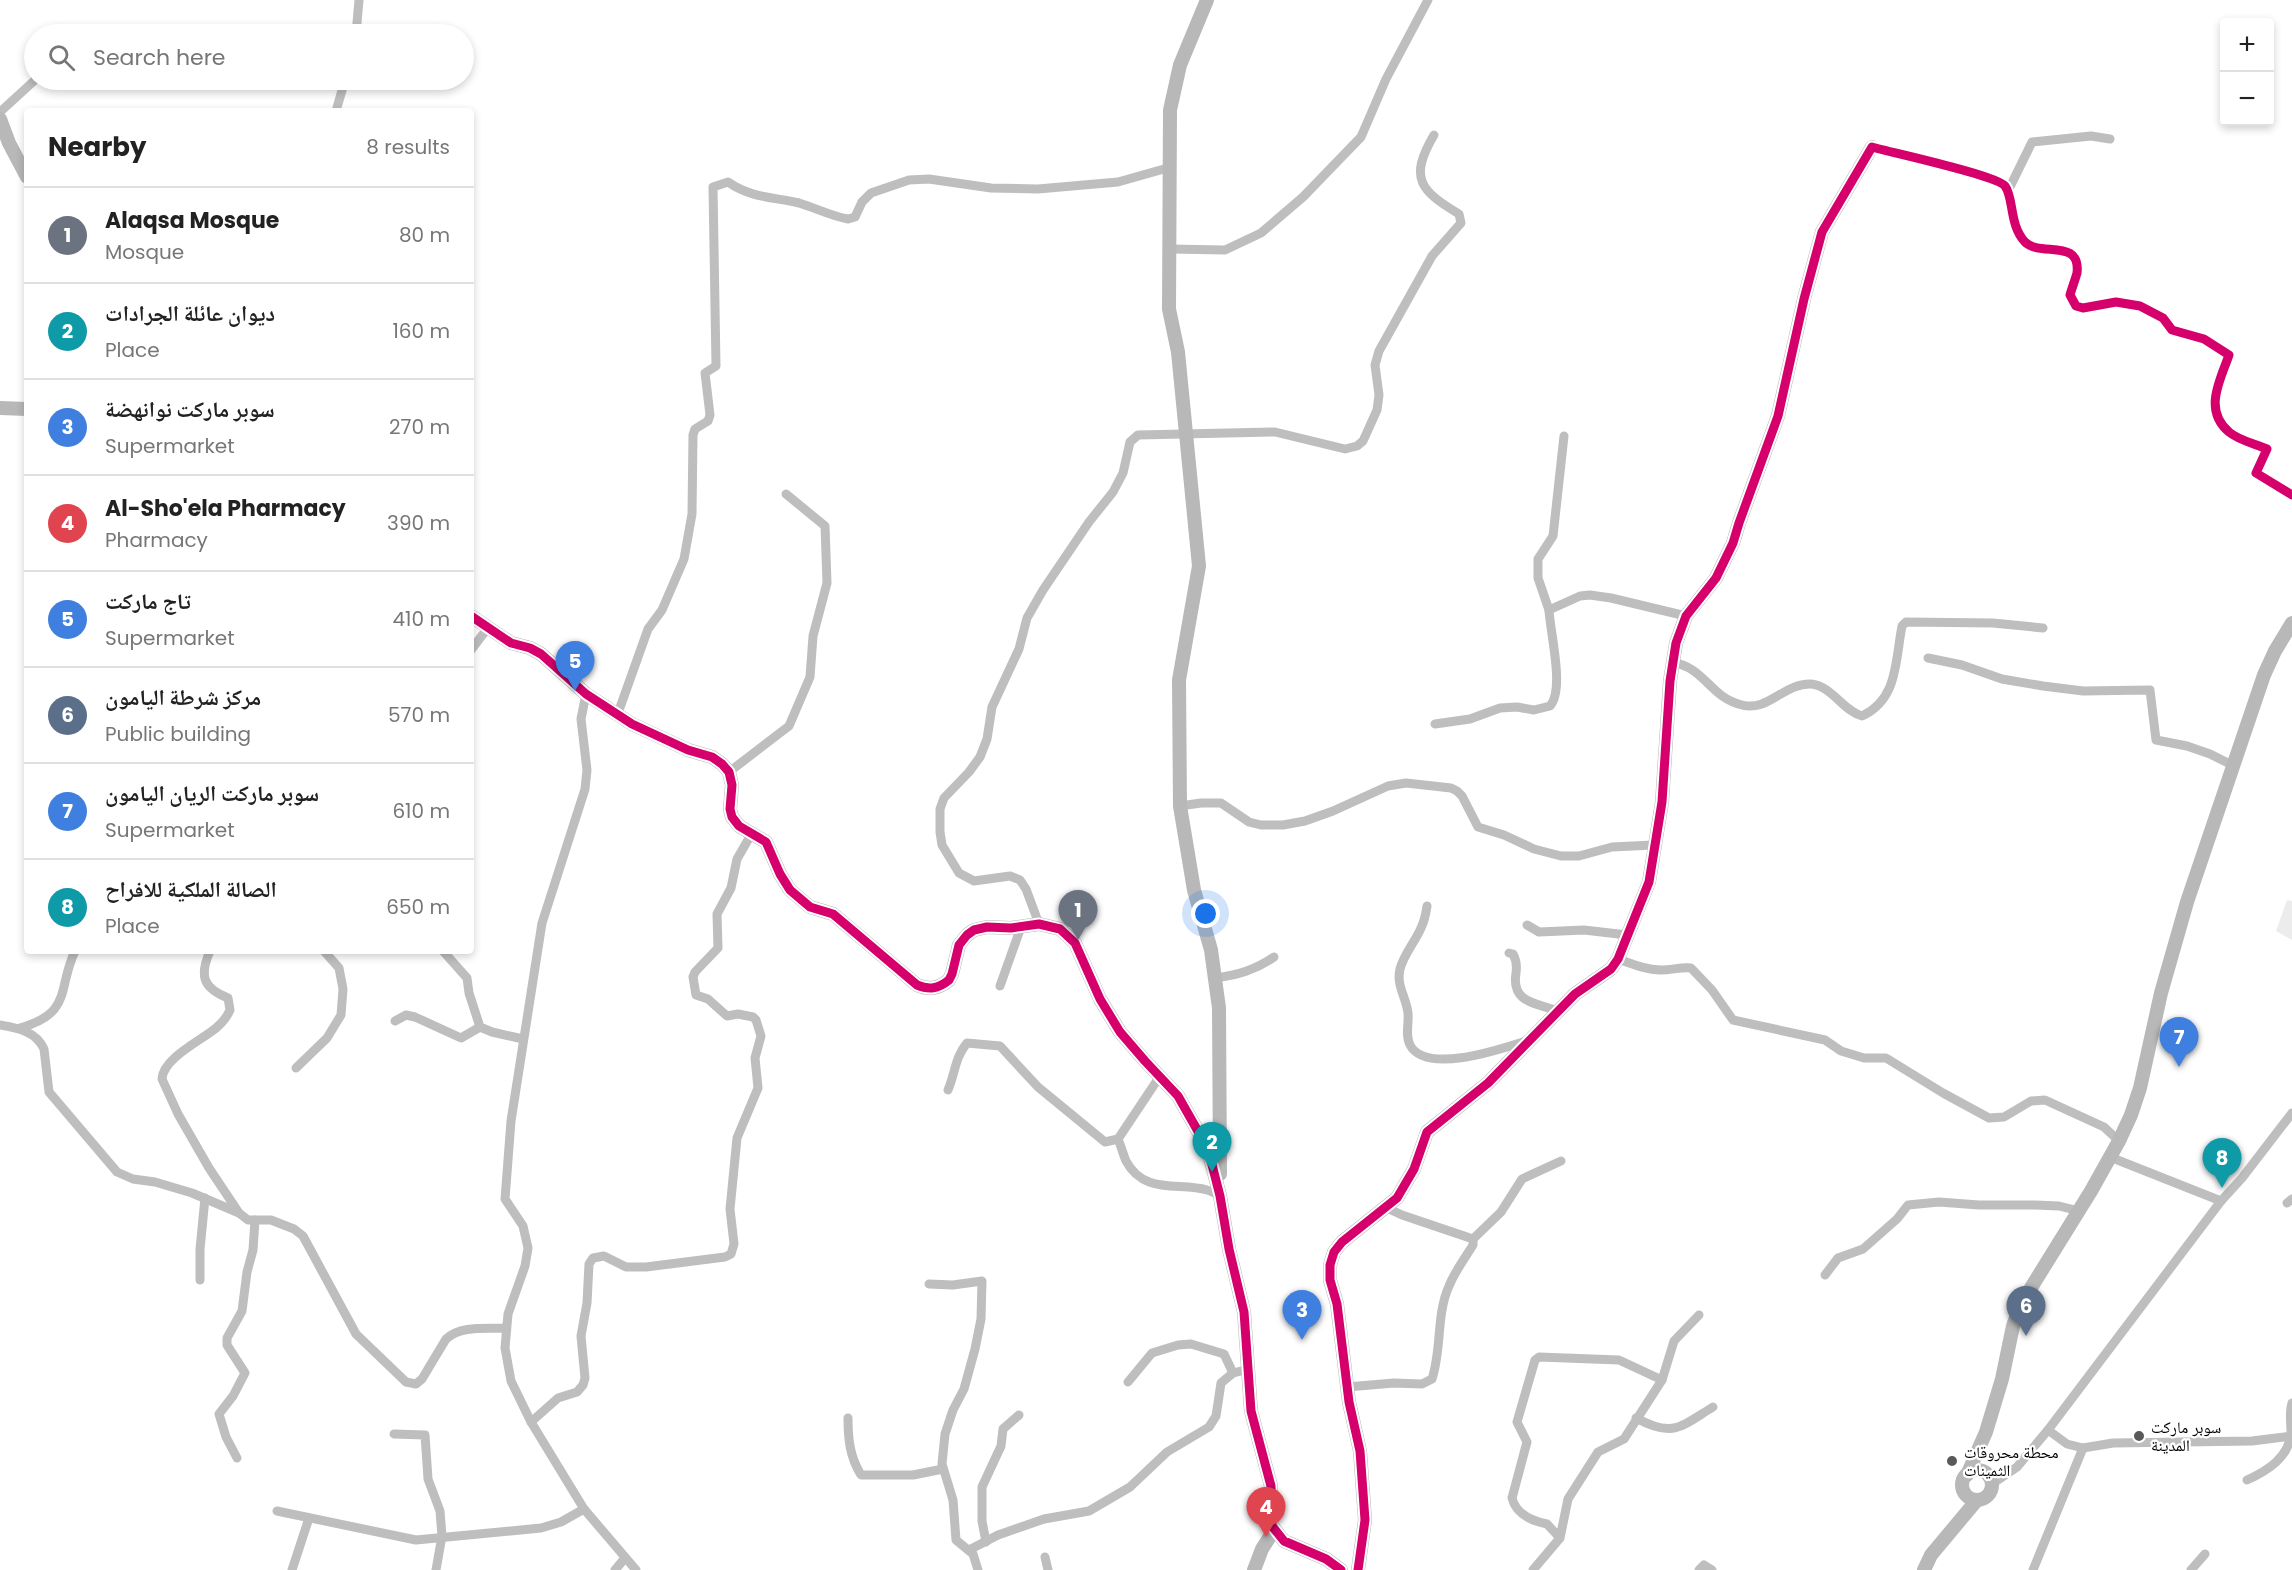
<!DOCTYPE html>
<meta charset="utf-8">
<style>
body{margin:0;font-family:Poppins,"Noto Naskh Arabic",sans-serif;background:#f2f2f2;color:#222}
.controls{position:absolute;right:18px;top:18px;display:grid;overflow:hidden;border-radius:6px;box-shadow:0 3px 9px #0003}
.controls button{width:54px;height:54px;display:grid;place-items:center;padding:0;border:0;border-bottom:2px solid #e0e0e0;background:#fff;color:#222;font:30px sans-serif}
.you{position:absolute;left:1206px;top:914px;width:21px;height:21px;margin:-15px;border:4px solid #fff;border-radius:50%;background:#1a73e8;box-shadow:0 0 0 9px #1a73e833}
.badge{display:grid;place-items:center;width:39px;height:39px;border-radius:50%;background:#595959;color:#fff;font-size:20px;font-weight:700}
.pin{position:absolute;translate:-50% -50px;filter:drop-shadow(0 2px 3px #0008)}
.pin::after{content:'';position:absolute;top:32px;width:21px;height:18px;background:inherit;clip-path:polygon(0 0,100% 0,50% 100%)}
.list{margin:0;padding:0;list-style:none}
h2{display:flex;justify-content:space-between;align-items:center;height:78px;margin:0;padding:0 24px;font-size:26px}
h2 small{font-size:20px;font-weight:400;color:#767676}
.list li{display:grid;grid-template-columns:39px 1fr auto;gap:18px;align-items:center;box-sizing:border-box;height:96px;padding:0 24px;border-top:2px solid #e0e0e0}
.list b{display:block;font-size:22px;white-space:nowrap}
.list p{margin:0;font-size:20px;white-space:nowrap;color:#767676}
.list em{font-size:20px;font-style:normal;color:#767676}
.icon{flex:none;width:33px;height:33px;fill:none;stroke:currentColor;stroke-width:2;stroke-linecap:round;stroke-linejoin:round}
.map{position:relative;flex:none;width:2292px;height:1570px;overflow:hidden}
.search{position:absolute;background:#fff;box-shadow:0 3px 9px #0003;left:24px;top:24px;width:450px;height:66px;display:flex;align-items:center;gap:15px;box-sizing:border-box;padding:0 21px;border-radius:33px;color:#767676;font-size:22px}
.panel{position:absolute;background:#fff;box-shadow:0 3px 9px #0003;left:24px;top:108px;width:450px;height:846px;border-radius:6px}
.map>svg:first-child{display:block}
.green{fill:#ececec}
.lines{fill:none;stroke-linecap:round;stroke-linejoin:round}
.street{stroke:#bebebe;stroke-width:9}
.secondary{stroke:#b8b8b8;stroke-width:14}
.cycleway-casing{stroke:#fff;stroke-width:13}
.cycleway{stroke:#d6006c;stroke-width:9}
.poi-dot{fill:#595959;stroke:#fff;stroke-width:2}
.labels{text-anchor:middle;dominant-baseline:central;stroke-width:4.5;stroke-linejoin:round;paint-order:stroke}
.poi-label{font-size:16px;fill:#000;stroke:#fff;text-anchor:start}
</style>
<div class="map">
<svg width="2292" height="1570" viewBox="0 0 2292 1570">
<rect width="100%" height="100%" fill="#fff"/>
<path class="green" d="M2287,900L2292,901V940L2276,931Z"/>
<g class="lines">
<g class="street">
<path d="M356,34L359,0"/>
<path d="M336,111L345,80"/>
<path d="M0,112L35,80"/>
<path d="M1872,147C1893,153 1996,175 2005,186C2014,198 2009,225 2025,242C2040,257 2081,238 2077,273C2075,280 2072,288 2070,295L2076,306L2083,308L2116,302L2140,306L2163,318L2172,330L2204,339L2229,355C2220,381 2203,410 2229,432C2238,440 2255,444 2267,449L2256,473L2292,495"/>
<path d="M2008,191L2032,142L2091,136L2110,139"/>
<path d="M1170,249L1225,250L1261,233L1303,197L1361,137L1386,79L1428,0"/>
<path d="M1549,610L1538,578V559L1553,536L1564,436"/>
<path d="M471,650L487,629"/>
<path d="M1928,658L1962,665L2002,679L2043,686L2083,691L2150,690L2156,740L2187,746L2210,754L2232,765"/>
<path d="M1672,662C1706,668 1709,697 1742,705C1768,712 1784,683 1811,684C1832,686 1843,711 1862,716C1898,699 1895,662 1902,626L1906,622L1993,623L2043,628"/>
<path d="M586,694L581,719L587,770L585,789L542,923L511,1121L505,1199L523,1226L528,1248L525,1266L508,1314L505,1348L511,1381L531,1422L584,1509L636,1570"/>
<path d="M617,716L648,629L662,610L684,559L692,514L693,435L695,429L708,421L710,415L705,373L716,366L713,187L728,182C751,198 773,197 799,203C816,208 831,216 848,219L855,217L862,202L871,193L909,180L929,179L991,188L1038,189L1118,182L1171,167"/>
<path d="M1435,724L1470,719L1500,708L1517,707L1534,710L1550,706C1565,690 1550,632 1549,610L1580,596L1590,595L1611,598L1686,616"/>
<path d="M729,772L789,726L810,677L813,636L827,583L825,526L786,494"/>
<path d="M1180,806L1201,803H1221L1249,822L1261,825H1283L1305,821L1333,811L1388,786L1406,783L1451,788L1457,791L1462,796L1478,827L1504,835L1534,849L1561,856H1579L1612,847L1654,845"/>
<path d="M1427,906C1426,913 1424,922 1421,928C1415,942 1404,954 1400,969C1396,985 1406,997 1408,1013C1409,1024 1405,1035 1410,1045C1426,1075 1501,1049 1526,1041"/>
<path d="M1039,924L1026,889L1020,880L1010,876L974,881L959,873L942,845L940,832V809L944,798L969,772L980,757L987,739L992,707L1019,649L1027,618L1043,590L1089,522L1113,492L1123,473L1130,442L1138,435L1275,432L1345,449L1357,446L1363,441L1377,410L1379,395L1375,365L1379,351L1432,256L1461,223L1459,214C1421,191 1408,179 1434,135"/>
<path d="M1527,925L1539,932L1584,930L1627,935"/>
<path d="M210,951C199,976 203,988 228,998L230,1010C227,1017 222,1023 216,1028C202,1040 163,1058 162,1079L178,1114L209,1168L239,1213L248,1220H271L294,1229L303,1236L356,1334L406,1382L416,1384L422,1379L446,1339C461,1325 486,1329 506,1328"/>
<path d="M443,951L467,978L469,993L480,1027L492,1032L523,1039"/>
<path d="M1509,953L1513,954C1517,961 1517,966 1516,973C1511,1003 1536,1003 1558,1011"/>
<path d="M1618,959C1632,964 1646,970 1661,970C1672,970 1680,967 1691,968L1712,990L1733,1020L1825,1040L1841,1051L1864,1058H1886L1943,1093L1989,1118L2004,1117L2031,1101L2045,1100L2104,1127L2119,1141"/>
<path d="M1215,978C1238,975 1255,970 1274,957"/>
<path d="M1000,986L1021,927"/>
<path d="M395,1021L406,1015L415,1017L461,1038L480,1027"/>
<path d="M0,1025C17,1028 36,1031 44,1049L49,1092L117,1172L133,1179L155,1182L192,1193L239,1213"/>
<path d="M20,1028C73,1013 57,989 75,951"/>
<path d="M296,1068L327,1038L341,1015L343,989L339,968L324,951"/>
<path d="M948,1090C955,1074 955,1057 967,1043L1000,1046L1038,1087L1105,1142L1118,1139L1160,1076"/>
<path d="M1118,1139C1121,1146 1123,1154 1126,1161C1144,1195 1179,1182 1207,1190C1211,1191 1216,1194 1220,1196"/>
<path d="M2110,1157L2221,1201"/>
<path d="M2287,1203L2292,1199"/>
<path d="M1473,1239L1501,1212L1522,1179L1561,1161"/>
<path d="M1825,1275L1838,1258L1863,1249L1897,1219L1908,1205L1939,1202L1979,1205H2035L2059,1206L2079,1211"/>
<path d="M200,1280V1249L205,1198"/>
<path d="M929,1284L953,1285L982,1281L981,1319L975,1349L964,1389L953,1410L945,1434L942,1464L953,1500L956,1540L973,1554L978,1570"/>
<path d="M1662,1380L1674,1341L1699,1315"/>
<path d="M1128,1382L1152,1353L1178,1345L1191,1344L1224,1354L1233,1373"/>
<path d="M1347,1387L1394,1383L1422,1384L1432,1379C1442,1349 1436,1315 1449,1286C1455,1271 1465,1258 1473,1245V1239L1402,1215L1387,1208"/>
<path d="M848,1418C848,1440 850,1457 861,1475H913L943,1469"/>
<path d="M1636,1418C1673,1438 1680,1427 1713,1407"/>
<path d="M531,1422L558,1398L577,1392L583,1385L585,1378L581,1336L587,1303L589,1264L593,1258L604,1256L626,1267H646L725,1257L731,1254L734,1244L730,1209L737,1138L758,1088L755,1058L761,1036L756,1020L753,1017L738,1014L727,1016L708,999L696,995L693,977L695,972L718,948L717,914L731,888L737,859L752,833"/>
<path d="M2048,1430L2067,1444L2083,1448L2113,1443L2252,1441L2292,1436"/>
<path d="M394,1434L425,1435L428,1479L440,1511L442,1536L436,1570"/>
<path d="M237,1458L226,1437L219,1414L233,1396L245,1373L227,1345V1338L242,1311L247,1272L253,1250L255,1220"/>
<path d="M2247,1480C2267,1471 2290,1457 2291,1432C2291,1423 2289,1412 2292,1403"/>
<path d="M1992,1484L2017,1467L2048,1430L2221,1201L2242,1178L2292,1113"/>
<path d="M277,1511L416,1540L541,1528L561,1522L584,1509"/>
<path d="M986,1542L982,1521V1487L1001,1446L1003,1429L1019,1415"/>
<path d="M969,1550L998,1535L1044,1519L1089,1511L1130,1487L1167,1452L1209,1427L1216,1416L1221,1383L1233,1373L1249,1369"/>
<path d="M1045,1557L1048,1570"/>
<path d="M292,1570L309,1518"/>
<path d="M615,1570L625,1558"/>
<path d="M1533,1570L1560,1538L1568,1499L1598,1452L1624,1439L1662,1380L1619,1360L1539,1357L1535,1360L1517,1422L1527,1442L1512,1498C1516,1514 1532,1521 1547,1524L1560,1538"/>
<path d="M1699,1570L1704,1565L1712,1570"/>
<path d="M2033,1570L2083,1448"/>
<path d="M2191,1570L2205,1554"/>
</g>
<g class="secondary">
<path d="M1207,0L1180,65L1170,110L1169,309L1178,352L1199,566L1179,680L1180,806L1194,890L1211,950L1219,1008L1220,1174"/>
<path d="M0,119L9,143L27,177"/>
<path d="M0,408L27,409"/>
<path d="M471,616L511,643L530,648L541,654L586,694L632,724L688,750L712,757L722,764L729,772L732,785L730,809L732,817L739,826L766,842L780,874L790,890L810,907L833,914L917,985C929,990 938,989 949,980L952,974L959,945L967,935L974,930L987,927L1011,928L1039,924L1060,929L1075,943L1100,999L1120,1032L1145,1061L1178,1096L1208,1149L1220,1196L1229,1249L1244,1312L1251,1411L1271,1486L1272,1526L1284,1541L1326,1559L1341,1570"/>
<circle cx="1977" cy="1485" r="15"/>
<path d="M1967,1475L1986,1432L2002,1379L2013,1326L2021,1304L2091,1191L2119,1141L2131,1115L2140,1088L2161,993L2187,902L2264,675L2275,651L2292,623"/>
<path d="M1254,1570L1262,1549L1274,1530"/>
<path d="M1358,1570L1365,1520L1360,1451L1349,1402L1337,1304L1330,1280V1265L1334,1252L1342,1242L1397,1198L1414,1169L1427,1132L1488,1083L1575,994L1611,969L1618,959L1649,882L1662,802L1670,681L1676,643L1686,616L1716,578L1733,543L1739,523L1778,416L1804,299L1822,232L1872,147"/>
<path d="M1924,1570L1931,1555L1977,1500"/>
</g>
<g class="cycleway-casing">
<g id="cycleway">
<path d="M471,616L511,643L530,648L541,654L586,694L632,724L688,750L712,757L722,764L729,772L732,785L730,809L732,817L739,826L766,842L780,874L790,890L810,907L833,914L917,985C929,990 938,989 949,980L952,974L959,945L967,935L974,930L987,927L1011,928L1039,924L1060,929L1075,943L1100,999L1120,1032L1145,1061L1178,1096L1208,1149L1220,1196L1229,1249L1244,1312L1251,1411L1271,1486L1272,1526L1284,1541L1326,1559L1341,1570"/>
<path d="M1358,1570L1365,1520L1360,1451L1349,1402L1337,1304L1330,1280V1265L1334,1252L1342,1242L1397,1198L1414,1169L1427,1132L1488,1083L1575,994L1611,969L1618,959L1649,882L1662,802L1670,681L1676,643L1686,616L1716,578L1733,543L1739,523L1778,416L1804,299L1822,232L1872,147C1893,153 1996,175 2005,186C2014,198 2009,225 2025,242C2040,257 2081,238 2077,273C2075,280 2072,288 2070,295L2076,306L2083,308L2116,302L2140,306L2163,318L2172,330L2204,339L2229,355C2220,381 2203,410 2229,432C2238,440 2255,444 2267,449L2256,473L2292,495"/>
</g>
</g>
<use href="#cycleway" class="cycleway"/>
</g>
<g class="poi-dot">
<circle cx="2139" cy="1436" r="6"/>
<circle cx="1952" cy="1461" r="6"/>
</g>
<g class="labels">
<g class="poi-label">
<text x="2151" y="1427">سوبر ماركت<tspan x="2151" dy="18">المدينة</tspan></text>
<text x="1964" y="1452">محطة محروقات<tspan x="1964" dy="18">الثمينات</tspan></text>
</g>
</g>
</svg>
<div class="controls">
<button>+</button>
<button>−</button>
</div>
<div class="you"></div>
<div class="pin badge" style="left:1078px;top:940px;background:#6b7280">1</div>
<div class="pin badge" style="left:1212px;top:1172px;background:#0f9aa8">2</div>
<div class="pin badge" style="left:1302px;top:1340px;background:#3f7fe0">3</div>
<div class="pin badge" style="left:1266px;top:1537px;background:#e0444e">4</div>
<div class="pin badge" style="left:575px;top:691px;background:#3f7fe0">5</div>
<div class="pin badge" style="left:2026px;top:1336px;background:#5c6f8a">6</div>
<div class="pin badge" style="left:2179px;top:1067px;background:#3f7fe0">7</div>
<div class="pin badge" style="left:2222px;top:1188px;background:#0f9aa8">8</div>
<div class="search"><svg class="icon" aria-label="search" viewBox="0 0 24 24"><circle cx="10" cy="10" r="6"/><path d="M15 15l6 6"/></svg>Search here</div>
<section class="panel">
<h2>Nearby<small>8 results</small></h2>
<ul class="list">
<li><span class="badge" style="background:#6b7280">1</span><div><b>Alaqsa Mosque</b><p>Mosque</p></div><em>80 m</em></li>
<li><span class="badge" style="background:#0f9aa8">2</span><div><b>ديوان عائلة الجرادات</b><p>Place</p></div><em>160 m</em></li>
<li><span class="badge" style="background:#3f7fe0">3</span><div><b>سوبر ماركت نوانهضة</b><p>Supermarket</p></div><em>270 m</em></li>
<li><span class="badge" style="background:#e0444e">4</span><div><b>Al-Sho'ela Pharmacy</b><p>Pharmacy</p></div><em>390 m</em></li>
<li><span class="badge" style="background:#3f7fe0">5</span><div><b>تاج ماركت</b><p>Supermarket</p></div><em>410 m</em></li>
<li><span class="badge" style="background:#5c6f8a">6</span><div><b>مركز شرطة اليامون</b><p>Public building</p></div><em>570 m</em></li>
<li><span class="badge" style="background:#3f7fe0">7</span><div><b>سوبر ماركت الريان اليامون</b><p>Supermarket</p></div><em>610 m</em></li>
<li><span class="badge" style="background:#0f9aa8">8</span><div><b>الصالة الملكية للافراح</b><p>Place</p></div><em>650 m</em></li>
</ul>
</section>
</div>
